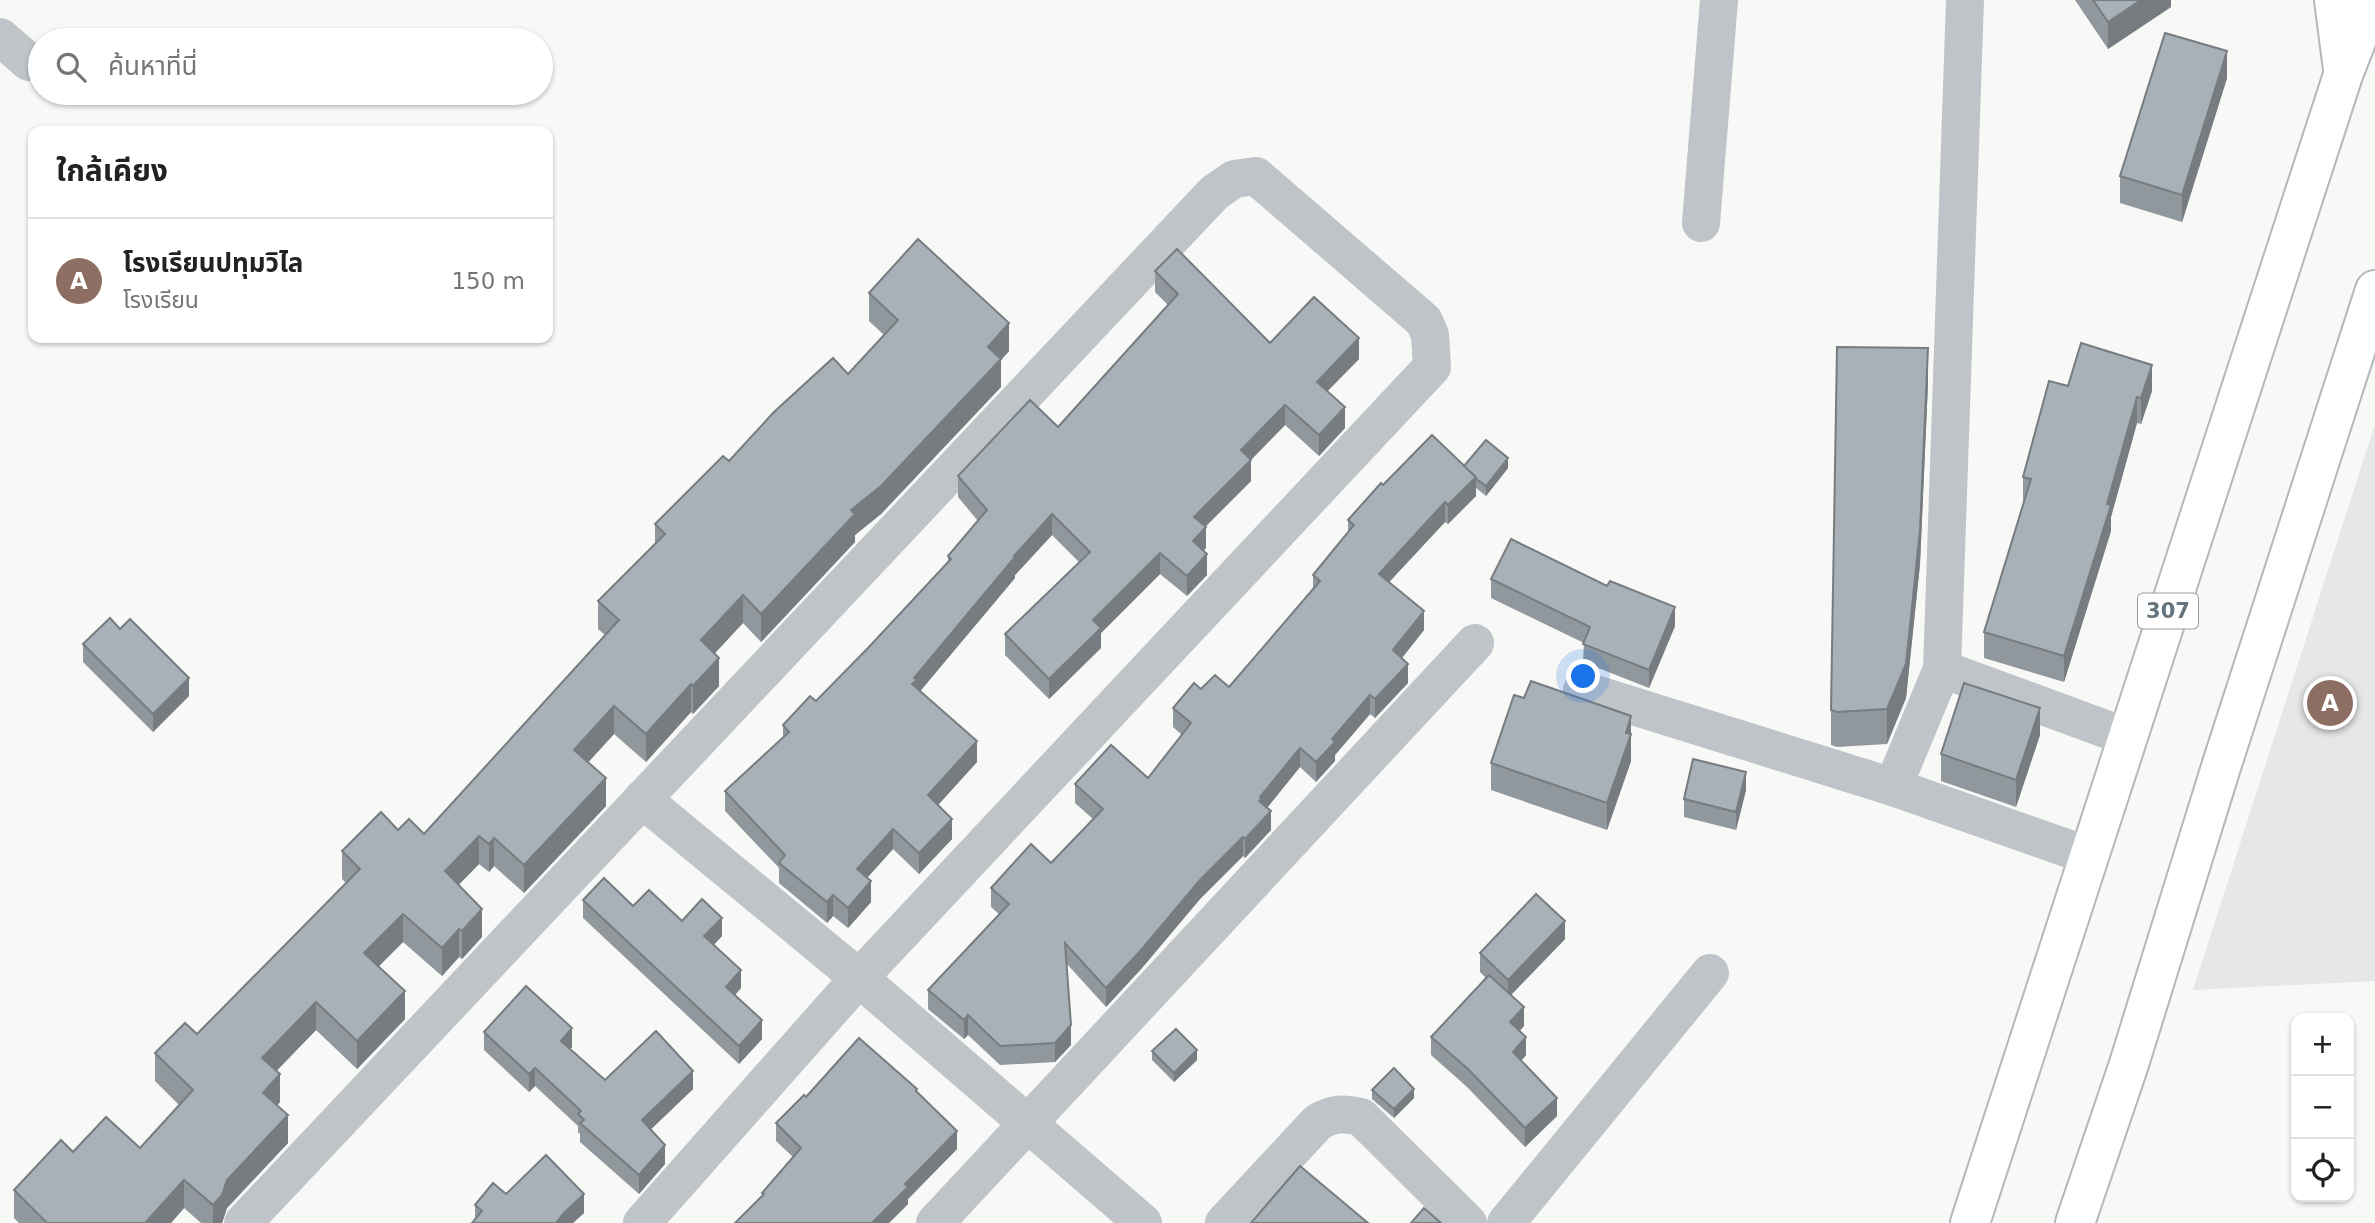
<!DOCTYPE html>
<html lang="th">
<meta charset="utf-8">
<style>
body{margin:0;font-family:"DejaVu Sans","Noto Sans Thai",sans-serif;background:#f2f2f2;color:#222}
.controls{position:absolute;right:21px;bottom:21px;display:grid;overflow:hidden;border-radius:14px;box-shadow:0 2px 5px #0004}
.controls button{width:63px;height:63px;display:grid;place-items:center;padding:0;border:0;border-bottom:2px solid #e0e0e0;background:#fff;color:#222;font:35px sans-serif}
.you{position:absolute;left:1584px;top:677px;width:24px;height:24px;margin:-18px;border:5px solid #fff;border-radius:50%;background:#1a73e8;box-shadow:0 0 0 10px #1a73e833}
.badge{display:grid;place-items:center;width:46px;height:46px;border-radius:50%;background:#ea580c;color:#fff;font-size:23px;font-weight:700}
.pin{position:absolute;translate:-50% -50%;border:4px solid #fff;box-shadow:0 2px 7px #0006}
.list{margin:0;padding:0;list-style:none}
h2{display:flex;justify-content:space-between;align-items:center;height:91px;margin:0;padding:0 28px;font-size:30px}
h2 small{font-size:23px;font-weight:400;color:#767676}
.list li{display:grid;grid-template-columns:46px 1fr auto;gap:21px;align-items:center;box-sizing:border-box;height:126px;padding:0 28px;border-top:2px solid #e0e0e0}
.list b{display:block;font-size:26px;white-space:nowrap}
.list p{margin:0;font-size:23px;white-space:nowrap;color:#767676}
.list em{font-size:23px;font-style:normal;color:#767676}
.icon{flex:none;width:38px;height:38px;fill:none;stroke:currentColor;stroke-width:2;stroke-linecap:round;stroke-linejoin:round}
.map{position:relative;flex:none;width:2375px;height:1223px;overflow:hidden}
.search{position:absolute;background:#fff;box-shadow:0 2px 5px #0004;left:28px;top:28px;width:525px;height:77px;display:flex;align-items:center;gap:18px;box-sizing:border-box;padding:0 24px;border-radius:38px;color:#767676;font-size:26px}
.panel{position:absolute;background:#fff;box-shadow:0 2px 5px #0004;left:28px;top:126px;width:525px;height:217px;border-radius:14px}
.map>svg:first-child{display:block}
.built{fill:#e6e7e7}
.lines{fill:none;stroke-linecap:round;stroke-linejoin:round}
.primary-casing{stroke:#b3b8bc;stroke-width:42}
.minor{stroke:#bfc4c8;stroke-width:38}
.primary{stroke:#fff;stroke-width:38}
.wall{fill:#90989d}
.shaded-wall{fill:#767c80}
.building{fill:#a8b1b7;stroke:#767c80;stroke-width:2}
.labels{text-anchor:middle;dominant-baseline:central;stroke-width:7;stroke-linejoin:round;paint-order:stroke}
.shield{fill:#fff;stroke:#929ea6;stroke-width:2}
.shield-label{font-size:21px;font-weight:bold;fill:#647580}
</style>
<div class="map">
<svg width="2375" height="1223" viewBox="0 0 2375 1223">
<rect width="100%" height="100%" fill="#f8f8f6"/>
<path class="built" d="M2375,424V981L2193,990Z"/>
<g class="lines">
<g class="primary-casing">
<g id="primary">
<path d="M2334,0L2343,69"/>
<path d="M1970,1223L2343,75L2372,0"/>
<path d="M2075,1223L2129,1064L2221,767L2375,290"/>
</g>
</g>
<g class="minor">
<path d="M1965,0L1942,669L2127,737"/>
<path d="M0,37L29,62"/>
<path d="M1701,223L1719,0"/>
<path d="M1582,690L1893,787L2089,856"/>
<path d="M1893,787L1942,669"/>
<path d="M642,799L859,978L1143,1223"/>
<path d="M243,1223L1214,193L1234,179L1256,176L1424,321L1430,335L1432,367L859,978L642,1223"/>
<path d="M935,1223L1475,643"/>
<path d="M1224,1223L1318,1122C1334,1113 1343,1113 1361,1117L1468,1223"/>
<path d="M1506,1223L1710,973"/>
</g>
<use href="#primary" class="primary"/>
</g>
<g class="wall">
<path d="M2075,0H2171V7L2108,49Z"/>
<path d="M2227,78L2182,222L2120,203V176Z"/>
<path d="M1155,271L1270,343L1359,359L1327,391L1345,428L1319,456L1285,425L1251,460V481L1205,527L1206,548L1203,550L1207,575L1187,596L1160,574L1101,633V648L1049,699L1005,655V634L1079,562L1052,535L1015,575V578L920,691L977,762L938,805L952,839L919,874L893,849L867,878L871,902L848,928L833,916L827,923L779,883V868L725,811V791L783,738V725L816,701L868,648L948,563V556L978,521L958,497V476L1058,427L1168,305L1155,292Z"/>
<path d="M869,293L1009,351L1001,360V387L881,514L855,535V542L761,642L743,623L715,653L719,686L693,714L691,712L646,762L614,734L588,762L606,806L524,893L494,866L489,872L479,864L458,885L482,937L462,959L459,957L442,976L403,942L378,967L405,1019L357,1069L316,1030L276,1071L280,1102L277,1105L288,1143L227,1208L222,1223H201L184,1208L171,1223H19L14,1218V1190L73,1152L140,1148L179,1105L155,1081V1053L197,1034L346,883L342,879V851L398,830L424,834L605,635L598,629V601L655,544V524L729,461L848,374L884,335L869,321Z"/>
<path d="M1928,383L1920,564L1906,698L1887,744L1837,747L1831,745V710Z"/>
<path d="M2068,386L2152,391L2141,424L2137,423L2111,517V531L2064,682L1984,658V632L2023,503V477Z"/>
<path d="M1464,466L1508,468L1486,496L1476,488V496L1448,524L1445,522L1389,582L1424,630L1402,658L1408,683L1375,718L1370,714L1335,755V761L1316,782L1300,767L1267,808L1271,830L1245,858L1243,856L1200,899L1142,968L1106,1007L1067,964L1071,1045L1055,1062L1000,1065L968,1035L964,1039L928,1009V990L1000,915L991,907V888L1051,863L1093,819L1075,803V784L1148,778L1182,735L1173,727V708L1201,689L1229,687L1313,589V575L1348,533V520L1383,485Z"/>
<path d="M1491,579L1675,626L1649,688L1583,662L1584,643L1491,598Z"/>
<path d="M120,629L189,696L153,732L83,662V644Z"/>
<path d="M2040,735L2016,807L1941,781V754Z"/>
<path d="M1631,761L1607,830L1491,790V763Z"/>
<path d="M1746,790L1736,830L1684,817V799Z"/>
<path d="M583,900L633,906L682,921L722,936L714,945L741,988L735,995L762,1039L739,1064L583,918Z"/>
<path d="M1565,939L1511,995L1524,1026L1520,1031L1526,1055L1521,1061L1557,1116L1525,1147L1467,1087L1431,1055V1037L1486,978L1480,972V953Z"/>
<path d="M484,1032L572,1047L570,1049L605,1080L693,1089L651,1129L665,1164L639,1194L580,1142V1134L578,1132V1126L535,1086L529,1092L484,1050Z"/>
<path d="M1152,1051L1197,1060L1174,1082L1152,1060Z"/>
<path d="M1372,1090L1414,1098L1394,1118L1372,1099Z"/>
<path d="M917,1093L957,1149L908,1199V1204L889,1223H735L762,1196V1193L793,1157L776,1141V1123L806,1097Z"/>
<path d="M506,1194L584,1213L573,1223H472L475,1220V1205Z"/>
</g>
<g class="shaded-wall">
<path d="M2141,0H2171V7L2108,49V22Z"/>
<path d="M2227,51V78L2182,222V195Z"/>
<path d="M1009,323V351L1001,360V387L881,514L855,535V542L761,642V614L851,510L988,347Z"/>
<path d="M1359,338V359L1317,402V382Z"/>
<path d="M1928,348V383L1920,564L1906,698L1887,744V709Z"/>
<path d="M2152,365V391L2141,424V398Z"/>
<path d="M2137,397V423L2111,517V531L2064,682V656Z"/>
<path d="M1285,405V425L1241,470V450Z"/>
<path d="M1345,407V428L1319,456V435Z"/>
<path d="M1508,458V468L1486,496V486Z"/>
<path d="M1251,460V481L1194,538V517Z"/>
<path d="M1476,477V496L1448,524V505Z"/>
<path d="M1445,502V522L1379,593V574Z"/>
<path d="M1052,514V535L1015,575V578L917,695L912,684L914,678L1014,556Z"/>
<path d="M1206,527V548L1193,562V541Z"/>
<path d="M1160,553V574L1101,633V648L1049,699V679L1093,620Z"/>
<path d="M1207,554V575L1187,596V576Z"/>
<path d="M743,595V623L701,668V640Z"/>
<path d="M1675,607V626L1649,688V670Z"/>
<path d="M1424,611V630L1393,669V650Z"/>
<path d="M719,658V686L693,714V686Z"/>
<path d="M1408,664V683L1375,718V699Z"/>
<path d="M189,678V696L153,732V714Z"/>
<path d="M691,684V712L646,762V734Z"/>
<path d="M1370,695V714L1335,755V761L1316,782V762L1332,739Z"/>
<path d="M614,706V734L574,778V750Z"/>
<path d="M2040,708V735L2016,807V780Z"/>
<path d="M1631,716V761L1607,830V803Z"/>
<path d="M977,741V762L928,816V795Z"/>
<path d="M1300,748V767L1262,814L1259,801L1260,797Z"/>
<path d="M1746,772V790L1736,830V812Z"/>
<path d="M606,778V806L524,893V865Z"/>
<path d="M1271,811V830L1245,858V839Z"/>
<path d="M952,819V839L919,874V853Z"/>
<path d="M893,829V849L857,889V869Z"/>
<path d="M479,836V864L445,899V871Z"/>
<path d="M1243,837V856L1200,899L1142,968L1106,1007V988L1200,880Z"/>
<path d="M494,838V866L489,872V844Z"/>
<path d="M871,881V902L848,928V908Z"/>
<path d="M833,895V916L827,923V902Z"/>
<path d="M482,909V937L462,959V931Z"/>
<path d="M403,914V942L364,981V953Z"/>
<path d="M722,918V936L704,954V936Z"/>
<path d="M1565,921V939L1508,998V980Z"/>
<path d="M459,929V957L442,976V948Z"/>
<path d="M741,970V988L726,1005V987Z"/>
<path d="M405,991V1019L357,1069V1041Z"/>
<path d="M316,1002V1030L262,1086V1058Z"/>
<path d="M1524,1007V1026L1510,1041V1022Z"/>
<path d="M968,1015V1035L964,1039V1020Z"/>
<path d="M762,1020V1039L739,1064V1046Z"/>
<path d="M1071,1025V1045L1055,1062V1043Z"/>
<path d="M572,1028V1047L561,1059V1041Z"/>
<path d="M1526,1037V1055L1513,1071V1052Z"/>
<path d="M1197,1050V1060L1174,1082V1073Z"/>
<path d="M535,1068V1086L529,1092V1074Z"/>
<path d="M693,1071V1089L642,1138V1120Z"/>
<path d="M280,1074V1102L263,1121V1093Z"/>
<path d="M1414,1089V1098L1394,1118V1109Z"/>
<path d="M1557,1098V1116L1525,1147V1128Z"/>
<path d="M288,1115V1143L227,1208L222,1223H213V1205L227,1180Z"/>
<path d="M957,1131V1149L908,1199V1204L889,1223H872L905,1184Z"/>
<path d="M665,1145V1164L639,1194V1175Z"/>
<path d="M184,1180V1208L171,1223H145Z"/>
<path d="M584,1194V1213L573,1223H556L563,1214Z"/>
</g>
<g class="building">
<path d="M2093,0H2141L2108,22Z"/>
<path d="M2165,33L2227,51L2182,195L2120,176Z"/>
<path d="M918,239L1009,323L988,347L1001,359L881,486L851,510L855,514L761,614L743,595L701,640L719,658L693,686L691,684L646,734L614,706L574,750L606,778L524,865L494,838L489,844L479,836L445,871L482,909L462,931L459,929L442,948L403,914L364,953L405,991L357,1041L316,1002L262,1058L280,1074L263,1093L288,1115L227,1180L222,1195L213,1205L184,1180L145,1223H47L14,1190L61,1140L73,1152L106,1117L140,1148L193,1090L155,1053L185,1023L197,1034L360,869L342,851L381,812L398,830L409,819L424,834L619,620L598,601L665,534L655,524L723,456L729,461L774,412L833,358L848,374L898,320L869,293Z"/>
<path d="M1177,249L1270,343L1314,297L1359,338L1317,382L1345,407L1319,435L1285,405L1241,450L1251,460L1194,517L1206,527L1193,541L1207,554L1187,576L1160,553L1093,620L1101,628L1049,679L1005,634L1090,552L1052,514L1014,556L1015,557L914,678L917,680L912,684L977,741L928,795L952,819L919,853L893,829L857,869L871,881L848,908L833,895L827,902L779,863L785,855L725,791L789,732L783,725L810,696L816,701L868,648L951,559L948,556L987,510L958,476L1030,400L1058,427L1178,294L1155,271Z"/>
<path d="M2081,343L2152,365L2141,398L2137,397L2107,504L2111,505L2064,656L1984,632L2031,479L2023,477L2049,381L2068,386Z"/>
<path d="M1837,347L1928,348L1920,530L1906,664L1887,709L1837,712L1831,710Z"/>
<path d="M1432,435L1476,477L1448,505L1445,502L1379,574L1424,611L1393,650L1408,664L1375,699L1370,695L1332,739L1335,742L1316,762L1300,748L1260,797L1262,798L1259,801L1271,811L1245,839L1243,837L1200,880L1142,949L1106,988L1065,943L1071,1025L1055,1043L1000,1046L968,1015L964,1020L928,990L1009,904L991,888L1031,844L1051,863L1103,809L1075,784L1111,745L1148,778L1191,723L1173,708L1194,683L1201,689L1215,675L1229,687L1320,581L1313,575L1354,525L1348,520L1381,483L1383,485Z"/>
<path d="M1486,440L1508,458L1486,486L1475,478L1476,477L1464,466Z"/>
<path d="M1511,539L1607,586L1610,581L1675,607L1649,670L1583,644L1590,627L1491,579Z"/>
<path d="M110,618L120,629L130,619L189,678L153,714L83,644Z"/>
<path d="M1531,681L1631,716L1626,733L1631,734L1607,803L1491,763L1514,695L1524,698Z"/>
<path d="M1964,683L2040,708L2016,780L1941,754Z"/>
<path d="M1693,759L1746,772L1736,812L1684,799Z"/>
<path d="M604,878L633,906L649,890L682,921L702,899L722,918L704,936L741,970L726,987L762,1020L739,1046L583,900Z"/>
<path d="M1536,894L1565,921L1508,980L1480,953Z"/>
<path d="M1489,975L1524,1007L1510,1022L1526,1037L1513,1052L1557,1098L1525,1128L1467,1068L1431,1037Z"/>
<path d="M526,986L572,1028L561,1041L605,1080L656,1031L693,1071L642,1120L665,1145L639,1175L580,1123L584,1120L578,1114L581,1111L535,1068L529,1074L484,1032Z"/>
<path d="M1176,1029L1197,1050L1174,1073L1152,1051Z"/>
<path d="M859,1038L917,1089L916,1091L957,1131L905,1184L908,1187L872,1223H735L764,1194L762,1193L801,1148L776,1123L804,1095L806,1097Z"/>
<path d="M1394,1068L1414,1089L1394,1109L1372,1090Z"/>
<path d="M546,1155L584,1194L563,1214L556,1223H472L482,1211L475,1205L493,1183L506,1194Z"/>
<path d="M1300,1166L1368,1223H1251Z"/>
<path d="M1424,1208L1441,1223H1411Z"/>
</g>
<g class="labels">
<rect class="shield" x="2138" y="593.5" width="60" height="35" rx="5"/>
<g class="shield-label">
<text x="2168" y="611">307</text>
</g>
</g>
</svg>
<div class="controls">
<button>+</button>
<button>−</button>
<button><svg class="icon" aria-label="locate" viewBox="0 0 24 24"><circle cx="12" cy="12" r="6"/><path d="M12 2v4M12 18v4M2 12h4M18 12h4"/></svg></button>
</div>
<div class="you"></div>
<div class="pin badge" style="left:2330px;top:703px;background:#8d6e63">A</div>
<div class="search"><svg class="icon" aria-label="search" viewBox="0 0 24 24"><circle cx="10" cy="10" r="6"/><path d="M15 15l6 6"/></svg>ค้นหาที่นี่</div>
<section class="panel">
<h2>ใกล้เคียง<small></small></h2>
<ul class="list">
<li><span class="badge" style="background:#8d6e63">A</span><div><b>โรงเรียนปทุมวิไล</b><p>โรงเรียน</p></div><em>150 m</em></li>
</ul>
</section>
</div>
